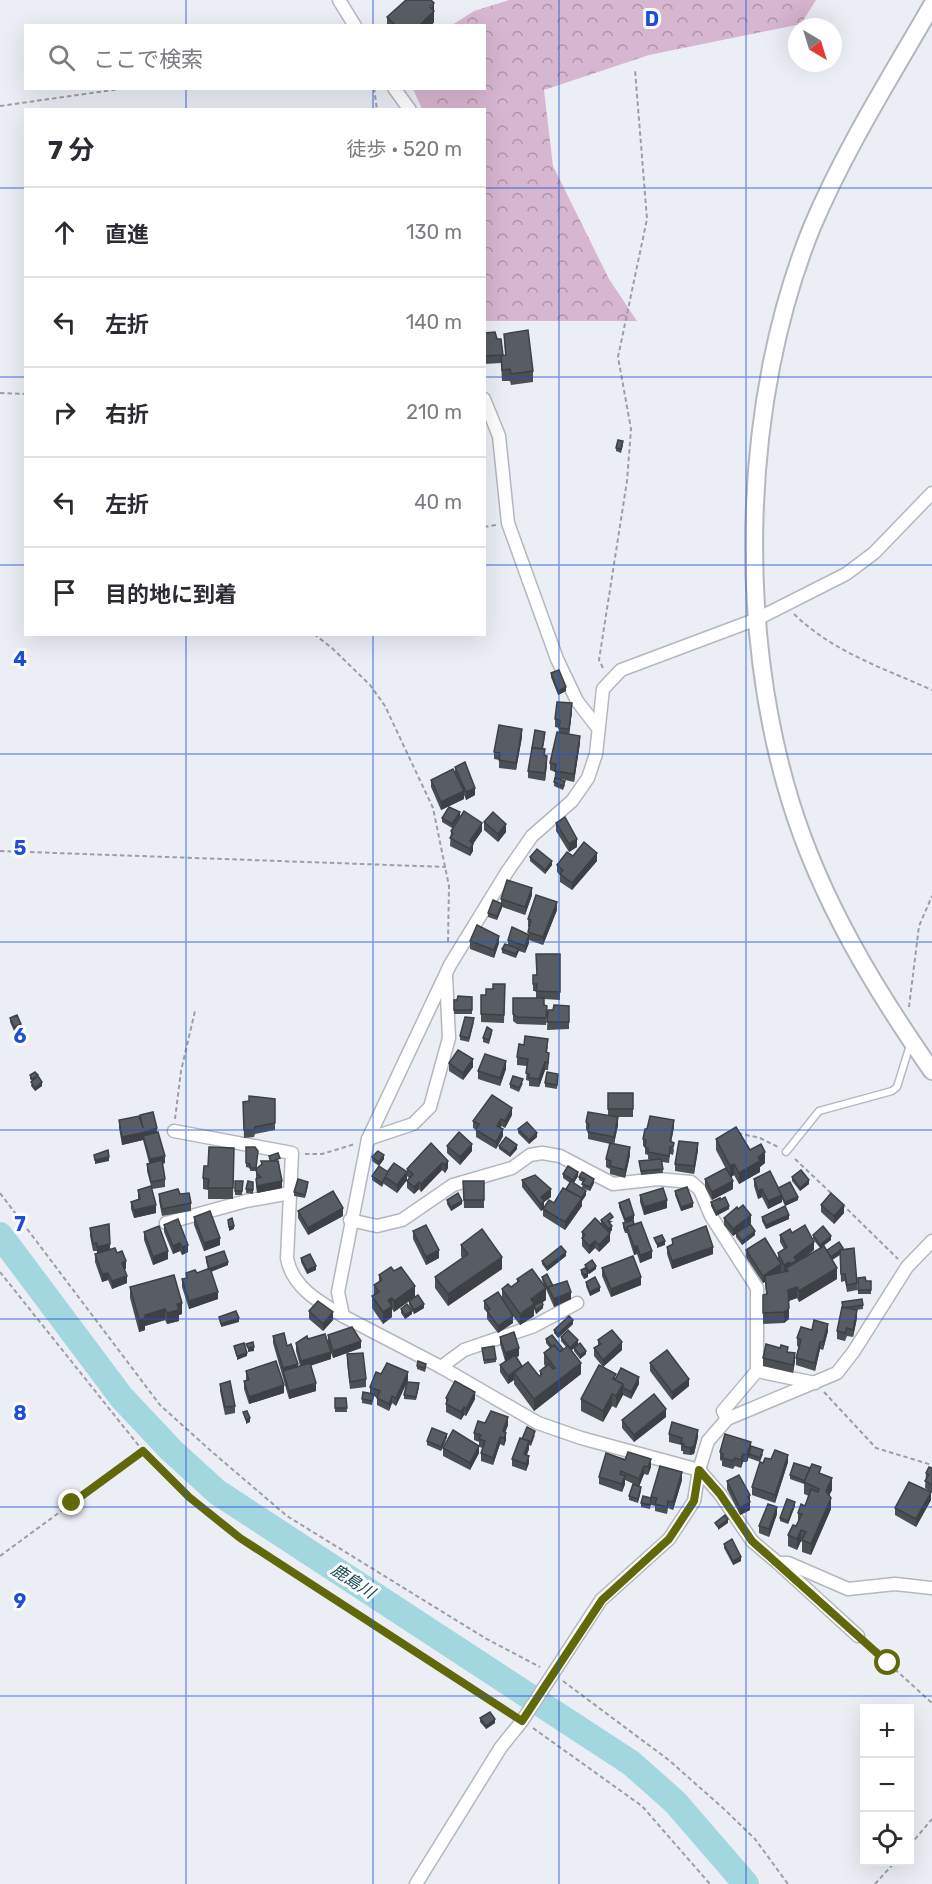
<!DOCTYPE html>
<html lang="ja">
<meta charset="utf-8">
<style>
body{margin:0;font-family:Rubik,"Noto Sans JP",sans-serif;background:#f2f2f3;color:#2b2b33}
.controls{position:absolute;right:18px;bottom:18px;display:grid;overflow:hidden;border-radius:0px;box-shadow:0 6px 24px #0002}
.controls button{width:54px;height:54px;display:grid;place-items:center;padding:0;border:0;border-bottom:2px solid #e1e1e2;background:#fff;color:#2b2b33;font:30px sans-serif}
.compass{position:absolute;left:788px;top:18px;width:54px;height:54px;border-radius:50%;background:#fff;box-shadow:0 6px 24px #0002;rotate:142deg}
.stop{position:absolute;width:18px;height:18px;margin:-14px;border:4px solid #60680a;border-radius:50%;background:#fff}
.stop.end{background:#60680a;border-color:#fff;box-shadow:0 2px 6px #0008}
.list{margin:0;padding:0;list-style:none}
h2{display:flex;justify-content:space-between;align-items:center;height:78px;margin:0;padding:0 24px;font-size:26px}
h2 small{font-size:20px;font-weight:400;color:#7c7c81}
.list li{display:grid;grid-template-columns:39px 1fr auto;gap:18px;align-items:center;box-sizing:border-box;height:90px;padding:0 24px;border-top:2px solid #e1e1e2}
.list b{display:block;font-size:22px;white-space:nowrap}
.list em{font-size:20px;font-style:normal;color:#7c7c81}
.icon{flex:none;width:33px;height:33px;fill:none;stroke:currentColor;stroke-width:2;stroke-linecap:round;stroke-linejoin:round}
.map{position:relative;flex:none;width:932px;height:1884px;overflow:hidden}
.search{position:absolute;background:#fff;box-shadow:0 6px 24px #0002;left:24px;top:24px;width:462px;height:66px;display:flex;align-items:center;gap:15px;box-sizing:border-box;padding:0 21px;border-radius:0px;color:#7c7c81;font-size:22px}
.panel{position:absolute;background:#fff;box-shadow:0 6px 24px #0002;left:24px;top:108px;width:462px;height:528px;border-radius:0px}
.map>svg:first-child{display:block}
.forest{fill:url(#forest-crowns)}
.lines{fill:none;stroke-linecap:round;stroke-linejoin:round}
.river{stroke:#a3d7e0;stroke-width:26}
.lane-casing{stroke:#b4b7be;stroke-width:9}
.street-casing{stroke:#b4b7be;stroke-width:15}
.secondary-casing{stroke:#b4b7be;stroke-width:20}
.path{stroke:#9d9ea4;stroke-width:2;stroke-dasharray:4.5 3;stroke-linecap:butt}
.lane{stroke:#fff;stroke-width:6}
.street{stroke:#fff;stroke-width:12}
.secondary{stroke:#fff;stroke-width:16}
.wall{fill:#4b5054}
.shaded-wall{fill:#3d4145}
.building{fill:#575d62;stroke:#3d4145;stroke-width:1.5}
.route{stroke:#60680a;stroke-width:8}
.grid{fill:none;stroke:#1d4ed8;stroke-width:1.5;stroke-opacity:0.55}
.labels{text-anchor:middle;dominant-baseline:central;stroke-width:6;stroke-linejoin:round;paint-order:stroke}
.water-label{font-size:16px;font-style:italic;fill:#17464d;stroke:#fbfcff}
.grid-label{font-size:20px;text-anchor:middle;font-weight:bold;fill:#1d4ed8;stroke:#fbfcff;stroke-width:6;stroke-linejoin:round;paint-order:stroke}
</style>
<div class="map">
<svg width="932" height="1884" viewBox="0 0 932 1884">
<defs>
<pattern id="forest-crowns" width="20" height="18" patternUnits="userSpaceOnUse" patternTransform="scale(1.5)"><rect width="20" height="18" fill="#d7b6cf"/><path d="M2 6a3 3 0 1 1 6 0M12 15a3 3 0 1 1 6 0" fill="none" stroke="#af95a9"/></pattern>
</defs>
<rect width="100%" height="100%" fill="#eceef6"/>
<path class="forest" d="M509,0H816L801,24L649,55L544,90L553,166L609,279L637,321H485L484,110L422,109L413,89L484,88V26L452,25L474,11Z"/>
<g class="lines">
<path class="river" d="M0,1235L122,1398L171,1450L217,1492L631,1763L675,1802L746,1884"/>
<g class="lane-casing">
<path id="lane" d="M786,1152L819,1111L892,1091L897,1087L910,1045"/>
</g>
<g class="street-casing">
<g id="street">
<path d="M339,0L355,26"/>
<path d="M394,88L410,110"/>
<path d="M484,399L499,436L508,523L557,659L577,701L598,728"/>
<path d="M932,493L874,553L846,574L757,619L621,670L603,689L596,754L588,778L572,801L532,836L507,872L450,965L368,1139L338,1292L343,1316L441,1367L538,1423L581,1438L699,1470L720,1494L752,1541L778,1563H788L848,1589L895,1584L932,1588"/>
<path d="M174,1131L292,1153L287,1258C292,1287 319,1302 343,1316"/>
<path d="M368,1139L413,1124L430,1107L449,1038L446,976"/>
<path d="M350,1220L377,1226L402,1220L453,1185L512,1168L530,1155L542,1153L560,1156L613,1184L658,1179L691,1182L700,1190L711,1216L757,1288V1371L723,1411L727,1419"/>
<path d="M166,1223L246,1201L290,1193"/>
<path d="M441,1367L464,1350L534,1326L577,1303"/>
<path d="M757,1371L815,1383"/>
<path d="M778,1563L858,1636"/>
<path d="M416,1884L501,1747L522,1721L601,1600L669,1539L694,1501L699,1470L708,1441L727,1419L837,1373L854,1351L907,1267L932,1241"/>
</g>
</g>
<g class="secondary-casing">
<path id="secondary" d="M932,5C890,78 845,149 812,227C742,399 736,626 791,803C821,900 874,988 932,1071"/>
</g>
<g class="path">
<path d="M374,88L377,110"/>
<path d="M0,106L127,88"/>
<path d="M0,393L26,394"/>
<path d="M484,527L496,525"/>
<path d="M794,614C833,652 883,668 932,690"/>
<path d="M314,634L332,648L370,685L385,706L433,808L449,886L448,943"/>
<path d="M603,668L599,660L627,481L631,429L618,357L647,219L635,70"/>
<path d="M0,851L446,867"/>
<path d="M909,1007L919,926L932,896"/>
<path d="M175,1119L181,1071L195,1011"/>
<path d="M738,1133L760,1138L778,1147"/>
<path d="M305,1154H322L355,1144"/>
<path d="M795,1159L832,1194"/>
<path d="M0,1193L160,1405L211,1451L287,1516L485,1638L540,1667"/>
<path d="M842,1204L898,1259"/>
<path d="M0,1272L143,1451L189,1497L240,1538L510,1714"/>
<path d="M824,1392L876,1448L932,1465"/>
<path d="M0,1556L143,1451"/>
<path d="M867,1644L932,1703"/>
<path d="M563,1681L670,1761L725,1810L755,1839L788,1884"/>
<path d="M533,1728L642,1806L710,1884"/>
<path d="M910,1845L932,1819"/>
<path d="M875,1884L895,1862"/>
</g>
<use href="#lane" class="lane"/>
<use href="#street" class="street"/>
<use href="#secondary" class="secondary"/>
</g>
<g class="wall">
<path d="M434,10V22L431,26H387V17Z"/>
<path d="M484,333L497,339L503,356L505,355L504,334L533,371V382L511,385L510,381H502L501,363L484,364Z"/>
<path d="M623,445L621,453L616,451V448Z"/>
<path d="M551,673L566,691L558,695L551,677Z"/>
<path d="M572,711L569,734L580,743L574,782L561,779L565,785L563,790L554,786L555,772L550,770V763L559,732V728L555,727V719Z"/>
<path d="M545,736L543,749L547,764L545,781L528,778V771Z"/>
<path d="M522,737L516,770L499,768V760L494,759V752Z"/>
<path d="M455,767L475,795L466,800L464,795V799L441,810L431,787V780L455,772Z"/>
<path d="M460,816L452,828L442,822V818Z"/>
<path d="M484,822L506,832L498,842L484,830Z"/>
<path d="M556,823L577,847L569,852L556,831Z"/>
<path d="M451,831H482L473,844V851L470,856L450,846Z"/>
<path d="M573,856L597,861L572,890L560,882V875L557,872V865Z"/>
<path d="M530,857L552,865L545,874L530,861Z"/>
<path d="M532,895L525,915L502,907L497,920L488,917V913L501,904V899Z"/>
<path d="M557,910L543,945L529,940V943L525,953L519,951L516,958L502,953V949L508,945V940L528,935L530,927H528V919Z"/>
<path d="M470,941L499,943L494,958L470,949Z"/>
<path d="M560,954V1000L544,999V1005L547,1013L546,1025L517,1024L513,1021V998H536V991H533V984L536,975Z"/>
<path d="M505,984L504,1023L481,1022V995H486L493,989Z"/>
<path d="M472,997V1014H454V1000Z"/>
<path d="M569,1006V1029L547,1030L548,1010H553Z"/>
<path d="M10,1018L21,1028L14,1031L10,1022Z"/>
<path d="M474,1022L469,1042L460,1040V1036Z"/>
<path d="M492,1033L489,1044L483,1042V1038Z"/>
<path d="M524,1045L548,1046L547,1052L549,1060L548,1070H545L539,1087L529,1086V1081L526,1080L527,1066L517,1065V1057Z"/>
<path d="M449,1063L473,1067L463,1080L449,1071Z"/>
<path d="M506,1069L500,1086L478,1079V1071Z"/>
<path d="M30,1075L38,1077L42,1086L35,1091L31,1086L32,1081L30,1079Z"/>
<path d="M558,1078L557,1089L545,1087V1083Z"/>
<path d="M523,1083L519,1092L510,1088V1084Z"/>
<path d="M608,1093H633V1117H614L618,1125L614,1144L630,1155L625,1178L610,1174V1169L606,1167V1159L610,1144L588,1139V1131L586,1130V1122L608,1116Z"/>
<path d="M275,1099V1130L255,1134L254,1137L244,1138L243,1102Z"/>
<path d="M140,1115L157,1132L165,1163L162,1164L165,1179V1187L152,1189L156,1213L134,1218L131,1209V1202L138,1199V1190L151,1186L147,1171V1164L149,1163L143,1140L122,1145L119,1128V1120H140Z"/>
<path d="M512,1115L505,1128L501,1126L500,1128L503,1136L496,1149L476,1137V1130L473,1128V1121Z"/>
<path d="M674,1127L671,1142L674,1150L673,1155L670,1154L669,1163L662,1162L663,1173L641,1175L639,1161L650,1160L648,1159V1155L645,1154V1147L643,1146V1139Z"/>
<path d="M518,1129L537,1137L529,1144L518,1133Z"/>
<path d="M716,1139L750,1150L765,1163L760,1167V1172L739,1184L734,1175L731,1177L733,1189L712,1200L705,1187V1179L726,1169L716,1150Z"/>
<path d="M431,1143L448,1168L445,1173L442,1170L421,1192L419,1189L414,1194L407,1188V1181L409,1178L407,1176V1169Z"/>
<path d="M447,1146L472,1151L460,1165L447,1153Z"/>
<path d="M499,1146L517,1149L510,1157L499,1149Z"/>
<path d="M246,1147L256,1168L261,1165V1161H270L269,1156L280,1162H279L282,1188L257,1193L256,1187V1171H250V1168L246,1167Z"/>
<path d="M234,1148L233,1199H208V1190L203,1189V1178L208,1166Z"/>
<path d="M698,1150L694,1174L675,1171V1164Z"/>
<path d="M372,1157L384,1159L379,1166L372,1161Z"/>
<path d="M388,1172L407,1180L397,1193L384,1184V1183L382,1187L372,1180V1176Z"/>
<path d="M563,1174L578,1176L574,1183L586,1195L582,1201V1206L565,1230L543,1216V1209L541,1211L522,1187V1180L551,1197L544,1202V1208L554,1203L570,1183L563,1178Z"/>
<path d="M579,1177L594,1183L590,1191L582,1188L583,1182L579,1180Z"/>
<path d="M792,1177L809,1184L800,1191L792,1181Z"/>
<path d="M754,1179L778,1188L798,1200L785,1206L782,1199V1202L768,1209L762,1197L758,1199L754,1186Z"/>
<path d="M235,1181H243L242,1195H235Z"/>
<path d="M463,1181H484V1208H464Z"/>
<path d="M253,1182V1194L246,1193V1189Z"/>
<path d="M308,1186L305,1198L294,1196V1192Z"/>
<path d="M675,1191L693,1207L681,1211L675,1195Z"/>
<path d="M159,1194H180L191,1203V1211L162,1216L159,1201Z"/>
<path d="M640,1195L667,1208L644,1215L640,1202Z"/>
<path d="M447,1200L462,1204L451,1211L447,1204Z"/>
<path d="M720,1200L729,1209L716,1216L711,1206V1202Z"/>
<path d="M619,1203L634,1219L625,1223L634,1224L652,1258L640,1263L637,1254L634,1255L627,1233H625L623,1227V1223H625L619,1207Z"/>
<path d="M821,1205L844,1213L834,1224L821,1212Z"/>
<path d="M298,1211L343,1216L308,1235L298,1218Z"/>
<path d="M194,1217L220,1245L204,1251L194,1225Z"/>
<path d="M762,1217L789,1219L766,1229L762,1221Z"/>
<path d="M724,1218L751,1223L743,1229L755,1235L742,1245L736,1237V1234L733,1236L724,1225Z"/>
<path d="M601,1220L613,1221L610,1223L612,1230L609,1233L610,1241L599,1252L595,1248L589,1254L582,1246V1232L601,1224Z"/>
<path d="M164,1225L188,1252L182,1255L180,1251L173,1254L164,1232Z"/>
<path d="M90,1228L110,1249L117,1253L126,1269H124L127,1283L112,1289L108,1280L102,1282L95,1262V1254H97V1251H93L90,1236Z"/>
<path d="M413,1231L439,1258L426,1265L413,1239Z"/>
<path d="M144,1232L168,1259L153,1265L144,1240Z"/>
<path d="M792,1233L814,1250L803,1258L820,1248L813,1239V1235L831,1240L822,1247L827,1251L843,1250L857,1283V1290L847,1292L845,1281L841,1282L840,1255L832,1260L837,1279L799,1302L797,1298L789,1301V1319L784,1323L763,1324V1295L766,1294L765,1282L763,1283L746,1257V1250L778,1258V1253L784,1249L780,1242V1235Z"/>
<path d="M672,1239L713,1254L672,1269L667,1254V1247L672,1245Z"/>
<path d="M461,1245L502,1269L448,1306L435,1288V1277L462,1258L461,1256Z"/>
<path d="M566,1256L547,1271L542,1264V1261Z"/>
<path d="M206,1257L228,1265L211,1272L218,1299L189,1309L182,1287V1279L186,1278V1273H197L208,1269L206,1261Z"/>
<path d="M301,1258L316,1270L307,1274L301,1262Z"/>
<path d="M585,1265L596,1269L589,1274L588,1273V1277L584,1279L581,1274V1270L585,1268Z"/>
<path d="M602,1268L641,1285L611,1297L602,1276Z"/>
<path d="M379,1275L415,1297L424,1308L414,1314L409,1305V1301L394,1312L392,1309V1317L383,1324L372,1308V1296L374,1295V1285L379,1282Z"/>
<path d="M542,1277L571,1299L554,1307L546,1289V1300L542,1302L543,1308L536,1314L534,1309V1316L520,1325L513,1316V1323L498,1333L487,1319V1312L484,1309V1301L502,1298V1289L511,1287L517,1283V1279L545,1288L542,1280Z"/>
<path d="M858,1278L866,1281H871V1294H858Z"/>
<path d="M586,1282L600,1291L590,1296L586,1286Z"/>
<path d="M130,1287L182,1314L179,1315V1321L167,1324L165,1320L145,1326V1330L139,1332L130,1298Z"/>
<path d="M842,1302L863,1305V1309L856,1310L857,1318L853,1337L847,1336L845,1341L837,1339V1331L842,1307Z"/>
<path d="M401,1309L412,1314L405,1319L401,1313Z"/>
<path d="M309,1311L333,1320L323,1331L309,1319Z"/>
<path d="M573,1324L558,1338L554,1333V1330Z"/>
<path d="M812,1330L828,1331L823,1350L820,1349L815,1371L796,1365V1358L799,1347L797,1346V1338Z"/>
<path d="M328,1335L361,1348L333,1358L329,1348L331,1359L311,1365L316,1391L289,1399L273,1343V1336L287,1346L298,1367L300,1366L296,1351V1343L308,1339L328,1342Z"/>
<path d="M500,1337L519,1356L516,1357L522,1366L539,1376L540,1375V1371L545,1366L544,1364V1353L550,1348L546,1343V1339L563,1349L566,1347L561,1341V1337L578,1344L575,1347L586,1354L580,1359L574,1351V1348L572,1350L581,1374L534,1411L514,1384V1380L508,1384L500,1372V1365L508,1359L505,1361L500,1344Z"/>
<path d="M598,1340L622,1350L603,1367L616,1378L639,1384L631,1399L623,1395L616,1408L612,1406L603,1422L581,1411V1399L603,1367L594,1356V1348L598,1345Z"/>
<path d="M482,1348L496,1359V1362L484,1364Z"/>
<path d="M788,1352L795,1361L793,1373L763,1366V1358Z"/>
<path d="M347,1354L366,1379V1387L350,1389L347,1362Z"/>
<path d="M650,1363L689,1386L672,1400L650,1371Z"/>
<path d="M417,1366L426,1368L425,1372L417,1369Z"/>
<path d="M246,1371L284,1393L249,1404L244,1389V1381H246Z"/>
<path d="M381,1374L408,1380L396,1406L392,1403L389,1411L377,1405V1398L374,1396L372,1405L362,1403V1399L370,1394V1387Z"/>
<path d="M220,1384L235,1406V1413L225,1415L220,1391Z"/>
<path d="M419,1387L416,1400L404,1399V1395Z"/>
<path d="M335,1398H346L347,1412H335Z"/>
<path d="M446,1398L475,1399L466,1416L464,1415L461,1420L446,1412Z"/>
<path d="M666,1417L634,1442L622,1428V1420Z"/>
<path d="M485,1423L508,1425L505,1432L506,1440L504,1446L500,1444L493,1465L481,1461V1453L483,1448L479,1447V1442L474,1440V1433Z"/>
<path d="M669,1434L698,1437L694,1454L690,1455L683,1454V1451H681V1445L669,1442Z"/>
<path d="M535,1435L531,1446L529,1445V1449L527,1455L529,1463L526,1471L512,1466V1459L522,1439Z"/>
<path d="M447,1437L441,1451L427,1445V1441Z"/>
<path d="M443,1448L479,1453L470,1470L443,1456Z"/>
<path d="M751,1449L763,1454L760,1462L749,1458V1456L747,1462H743L741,1468L735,1466L733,1469L722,1466V1461L720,1460V1452Z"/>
<path d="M606,1453L651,1467L648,1475L644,1474L639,1486L641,1491L638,1503L629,1500V1496L638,1486L625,1480V1484L622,1492L599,1484V1477Z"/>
<path d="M788,1462L775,1503L752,1495V1487L763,1463Z"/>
<path d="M932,1468V1493L925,1488L926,1473Z"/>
<path d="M821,1474L832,1490L829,1495L831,1509L811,1555L802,1552V1542L801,1541L797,1550L788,1546V1535L796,1526L798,1524V1513L805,1506L809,1496L804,1494V1484L790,1479V1475Z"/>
<path d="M682,1480L673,1510L668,1508L667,1514L655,1511V1506L651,1505V1497Z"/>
<path d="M727,1481L750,1501V1510L740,1515L727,1489Z"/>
<path d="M931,1500L916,1527L895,1515V1508Z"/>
<path d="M651,1502L650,1509L641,1507V1503Z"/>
<path d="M795,1506L788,1524L780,1521V1518Z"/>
<path d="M777,1514L769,1537L759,1533V1526Z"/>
<path d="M724,1544L741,1561L733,1565L724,1548Z"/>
<path d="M480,1718L495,1723L486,1729L480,1722Z"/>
</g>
<g class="shaded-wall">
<path d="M434,3V22L431,26H419Z"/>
<path d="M566,687V691L558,695V691Z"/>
<path d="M572,703V711L569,737V729Z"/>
<path d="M522,729V737L516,770V763Z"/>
<path d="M580,736V743L574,782V774Z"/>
<path d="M547,756V764L545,781V773Z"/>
<path d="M475,788V795L466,800V792Z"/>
<path d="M464,791V799L441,810V802Z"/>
<path d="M460,812V816L452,828V824Z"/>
<path d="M482,823V831L473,844V851L470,856V841Z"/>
<path d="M506,824V832L498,842V834Z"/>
<path d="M577,839V847L569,852V844Z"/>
<path d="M597,853V861L572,890V883Z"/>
<path d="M552,861V865L545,874V870Z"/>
<path d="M532,888V895L525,915V907Z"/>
<path d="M557,902V910L543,945V937Z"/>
<path d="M502,904V908L497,920V916Z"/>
<path d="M529,935V943L525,953V946Z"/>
<path d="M499,936V943L494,958V950Z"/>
<path d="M21,1024V1028L14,1031V1027Z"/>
<path d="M473,1059V1067L463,1080V1073Z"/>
<path d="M506,1061V1069L500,1086V1078Z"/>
<path d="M545,1062V1070L539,1087V1079Z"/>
<path d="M42,1082V1086L35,1091V1088Z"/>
<path d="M512,1108V1115L505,1128V1121Z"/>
<path d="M618,1117V1125L614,1144V1137Z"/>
<path d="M501,1119V1126L497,1133V1126Z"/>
<path d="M674,1120V1127L670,1148V1141Z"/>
<path d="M157,1128V1136H143V1140L122,1145V1137Z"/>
<path d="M503,1129V1136L496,1149V1142Z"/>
<path d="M537,1133V1137L529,1144V1140Z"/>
<path d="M698,1143V1150L694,1174V1166Z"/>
<path d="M472,1144V1151L460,1165V1157Z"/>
<path d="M517,1145V1149L510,1157V1154Z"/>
<path d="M630,1147V1155L625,1178V1170Z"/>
<path d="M765,1152V1163L760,1167V1172L739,1184V1173Z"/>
<path d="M384,1155V1159L379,1166V1162Z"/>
<path d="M165,1156V1163L150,1167V1159Z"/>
<path d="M109,1157V1161L95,1164V1160Z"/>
<path d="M448,1161V1168L445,1173V1165Z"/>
<path d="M442,1163V1170L421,1192V1184Z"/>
<path d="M734,1164V1175L730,1178V1166Z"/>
<path d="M407,1172V1180L397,1193V1185Z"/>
<path d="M578,1172V1176L573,1184V1180Z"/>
<path d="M594,1179V1183L590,1191V1187Z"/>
<path d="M809,1180V1184L800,1191V1188Z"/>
<path d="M282,1181V1188L257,1193V1186Z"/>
<path d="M733,1181V1189L712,1200V1192Z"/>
<path d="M419,1182V1189L414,1194V1187Z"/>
<path d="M551,1189V1197L544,1202V1209L541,1211V1197Z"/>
<path d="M762,1189V1197L758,1199V1191Z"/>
<path d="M586,1191V1195L582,1201V1206L565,1230V1222Z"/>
<path d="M782,1195V1202L768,1209V1201Z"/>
<path d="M798,1197V1200L785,1206V1202Z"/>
<path d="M667,1200V1208L644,1215V1207Z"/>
<path d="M462,1201V1204L451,1211V1207Z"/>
<path d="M693,1203V1207L681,1211V1207Z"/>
<path d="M156,1205V1213L134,1218V1210Z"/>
<path d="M844,1205V1213L834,1224V1216Z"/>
<path d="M729,1206V1209L716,1216V1212Z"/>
<path d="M343,1208V1216L308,1235V1228Z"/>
<path d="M634,1215V1219L625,1223V1219Z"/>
<path d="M751,1215V1223L733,1236V1229Z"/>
<path d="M789,1215V1219L766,1229V1225Z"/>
<path d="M234,1226V1229L229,1231V1227Z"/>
<path d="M612,1226V1230L609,1233V1229Z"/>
<path d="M755,1231V1235L742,1245V1241Z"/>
<path d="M610,1233V1241L599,1252V1245Z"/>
<path d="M831,1236V1240L820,1248V1245Z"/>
<path d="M220,1238V1245L204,1251V1243Z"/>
<path d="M595,1241V1248L589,1254V1246Z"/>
<path d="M665,1241V1245L657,1248V1244Z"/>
<path d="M814,1242V1250L796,1264L790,1272V1264L794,1257Z"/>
<path d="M180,1243V1251L173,1254V1246Z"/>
<path d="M110,1244V1252L97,1254V1247Z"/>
<path d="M188,1245V1252L182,1255V1247Z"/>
<path d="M637,1246V1254L634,1255V1247Z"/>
<path d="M713,1247V1254L672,1269V1261Z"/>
<path d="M843,1248V1252L831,1261V1257Z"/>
<path d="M439,1250V1258L426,1265V1257Z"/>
<path d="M168,1251V1259L153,1265V1257Z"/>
<path d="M652,1251V1258L640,1263V1255Z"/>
<path d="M566,1252V1256L547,1271V1267Z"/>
<path d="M502,1257V1269L448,1306V1294Z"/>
<path d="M126,1261V1269L122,1270V1263Z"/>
<path d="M228,1262V1265L209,1272V1269Z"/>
<path d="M789,1262V1270L786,1268V1271L784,1272V1265Z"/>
<path d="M781,1264V1272L763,1283V1276Z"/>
<path d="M316,1266V1270L307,1274V1270Z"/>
<path d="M596,1266V1269L589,1274V1271Z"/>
<path d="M837,1268V1279L799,1302V1291Z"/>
<path d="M108,1273V1280L102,1282V1274Z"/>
<path d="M588,1273V1277L584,1279V1275Z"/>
<path d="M127,1276V1283L112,1289V1281Z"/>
<path d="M641,1277V1285L611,1297V1289Z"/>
<path d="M415,1286V1297L394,1312V1301Z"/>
<path d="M600,1287V1291L590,1296V1292Z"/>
<path d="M797,1287V1298L788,1301V1290Z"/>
<path d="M546,1288V1300L535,1308L534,1306V1316L520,1325V1314L531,1299Z"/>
<path d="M218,1292V1299L189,1309V1301Z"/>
<path d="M571,1292V1299L554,1307V1299Z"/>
<path d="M392,1298V1317L383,1324V1312L388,1300Z"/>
<path d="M182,1303V1314L179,1315V1321L167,1324V1313L177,1304Z"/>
<path d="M424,1304V1308L414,1314V1310Z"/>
<path d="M543,1305V1308L536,1314V1310Z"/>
<path d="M789,1308V1319L784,1323V1312Z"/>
<path d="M165,1309V1320L145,1326V1330L139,1332V1320L145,1315Z"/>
<path d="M857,1310V1318L853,1337V1330Z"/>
<path d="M412,1311V1314L405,1319V1315Z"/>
<path d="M333,1312V1320L323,1331V1324Z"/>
<path d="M513,1316V1323L498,1333V1326Z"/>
<path d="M239,1318V1322L221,1327V1324Z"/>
<path d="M573,1320V1324L558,1338V1334Z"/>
<path d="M828,1324V1331L823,1350V1342Z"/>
<path d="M578,1340V1344L570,1352V1348Z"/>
<path d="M361,1341V1348L333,1358V1351Z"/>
<path d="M622,1342V1350L603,1367V1360Z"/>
<path d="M820,1342V1349L815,1371V1363Z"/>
<path d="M254,1347V1351L248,1352V1348Z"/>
<path d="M519,1348V1356L505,1361V1353Z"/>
<path d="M586,1351V1354L580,1359V1355Z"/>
<path d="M331,1352V1359L301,1369V1361Z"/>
<path d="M247,1353V1356L237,1360V1356Z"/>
<path d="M795,1353V1361L793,1373V1365Z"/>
<path d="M581,1363V1374L534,1411V1399Z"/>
<path d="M298,1364V1372L283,1371V1368Z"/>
<path d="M408,1372V1380L396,1406V1398Z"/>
<path d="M514,1373V1380L508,1384V1376Z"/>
<path d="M639,1377V1384L631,1399V1392Z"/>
<path d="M689,1379V1386L672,1400V1392Z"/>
<path d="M316,1383V1391L289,1399V1391Z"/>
<path d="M623,1384V1395L616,1408V1396Z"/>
<path d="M284,1385V1393L249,1404V1397Z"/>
<path d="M475,1392V1399L466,1416V1409Z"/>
<path d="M612,1394V1406L603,1422V1411Z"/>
<path d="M392,1396V1403L389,1411V1404Z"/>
<path d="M464,1407V1415L461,1420V1412Z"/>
<path d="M666,1409V1417L634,1442V1435Z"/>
<path d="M508,1417V1425L503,1439V1431Z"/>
<path d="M250,1418V1422L246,1424V1420Z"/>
<path d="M698,1430V1437L694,1454L690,1455V1448Z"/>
<path d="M506,1433V1440L504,1446V1438Z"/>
<path d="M447,1434V1437L441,1451V1447Z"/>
<path d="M500,1437V1444L493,1465V1458Z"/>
<path d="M529,1441V1449L524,1461V1454Z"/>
<path d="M751,1442V1450L747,1462V1455Z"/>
<path d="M479,1446V1453L470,1470V1463Z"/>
<path d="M743,1454V1462L741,1468V1460Z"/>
<path d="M788,1455V1462L775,1503V1495Z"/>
<path d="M529,1456V1463L526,1471V1464Z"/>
<path d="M651,1459V1467L648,1475V1467Z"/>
<path d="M644,1466V1474L639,1487V1479Z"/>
<path d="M682,1472V1480L673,1510V1502Z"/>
<path d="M625,1476V1484L622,1492V1484Z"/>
<path d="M832,1478V1490L826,1502V1491Z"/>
<path d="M931,1492V1500L916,1527V1519Z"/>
<path d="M750,1495V1510L740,1515V1508L748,1497Z"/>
<path d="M831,1498V1509L811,1555V1544Z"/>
<path d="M795,1502V1506L788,1524V1521Z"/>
<path d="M777,1507V1514L769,1537V1529Z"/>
<path d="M728,1519V1523L718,1530V1527Z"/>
<path d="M801,1530V1541L797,1550V1539Z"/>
<path d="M741,1557V1561L733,1565V1561Z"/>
<path d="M495,1719V1723L486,1729V1726Z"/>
</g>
<g class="building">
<path d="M406,0H431L434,3L430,7L434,11L419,26H396L387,17Z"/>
<path d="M528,330L533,371L511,374L510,369L502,370L501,356L506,355L504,334Z"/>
<path d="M495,332L497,339H501L503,355L484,356V333Z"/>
<path d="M618,440L623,441L621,449L616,448Z"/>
<path d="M559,670L566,687L558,691L551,673Z"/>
<path d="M557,702L572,703L569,729L559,728L560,720L555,719Z"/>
<path d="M499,725L522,729L516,763L499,760L500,753L494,752Z"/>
<path d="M535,730L545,732L542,749L532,748Z"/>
<path d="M557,732L580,736L574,774L555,771L556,764L550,763Z"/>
<path d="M532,748L545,749L544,755L547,756L545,773L528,771Z"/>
<path d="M465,762L475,788L466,792L455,767Z"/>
<path d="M453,769L464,791L441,802L431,780Z"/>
<path d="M555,778L565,781L563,786L554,782Z"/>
<path d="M449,807L460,812L452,824L442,818Z"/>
<path d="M464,811L482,823L470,841L473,844L470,849L450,838L453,833L451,831Z"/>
<path d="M493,812L506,824L498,834L484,822Z"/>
<path d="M565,817L577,839L569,844L556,823Z"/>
<path d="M584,842L597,853L572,883L560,874L563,870L557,865L567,852L573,856Z"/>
<path d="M537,849L552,861L545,870L530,857Z"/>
<path d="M507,880L532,888L525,907L501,899Z"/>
<path d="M536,895L557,902L543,937L528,932L531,920L528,919Z"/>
<path d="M493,900L502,904L497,916L488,913Z"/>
<path d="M477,925L499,936L494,950L470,941Z"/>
<path d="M512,927L529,935L525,946L508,940Z"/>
<path d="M505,944L519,949L516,954L502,949Z"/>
<path d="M536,954H560V992L536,991L537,984H533V975H537Z"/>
<path d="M493,984H505L504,1015L481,1014V995H486V989H493Z"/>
<path d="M458,996L472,997V1010H454V1000H457Z"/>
<path d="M513,998H544V1005L547,1006L546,1018L517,1017L513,1014Z"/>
<path d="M554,1005L569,1006V1022H547L548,1010H553Z"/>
<path d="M17,1015L21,1024L14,1027L10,1018Z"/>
<path d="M465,1017L474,1018L469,1038L460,1036Z"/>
<path d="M487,1027L492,1030L489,1040L483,1038Z"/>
<path d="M525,1036L548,1039L546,1052L549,1053L548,1063L545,1062L539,1079L529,1078V1074L526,1073L528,1059L517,1057L519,1044L524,1045Z"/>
<path d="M458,1050L473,1059L463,1073L449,1063Z"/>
<path d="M485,1054L506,1061L500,1078L478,1071Z"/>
<path d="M35,1072L38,1075L32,1079L30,1075Z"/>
<path d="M547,1072L558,1074L557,1085L545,1083Z"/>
<path d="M38,1076L42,1082L35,1088L31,1082Z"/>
<path d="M513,1076L523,1079L519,1088L510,1084Z"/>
<rect x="608" y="1093" width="25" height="16"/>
<path d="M492,1095L512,1108L505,1121L501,1119L497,1126L503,1129L496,1142L476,1130L479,1124L473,1121Z"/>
<path d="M249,1096L275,1099V1123L255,1127L254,1130H244L243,1102L249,1101Z"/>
<path d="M153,1112L157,1128L142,1133L122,1137L119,1120L139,1116L143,1128L140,1115Z"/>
<path d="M588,1112L618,1117L614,1137L588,1132L589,1124L586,1122Z"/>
<path d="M650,1116L674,1120L670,1141L674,1143L673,1147H670L669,1156L648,1152V1148L645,1147L646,1140L643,1139L645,1129H647Z"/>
<path d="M527,1122L537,1133L529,1140L518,1129Z"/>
<path d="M736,1127L750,1150L761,1144L765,1152L758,1157L760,1161L739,1173L734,1164L730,1166L716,1139Z"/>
<path d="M158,1132L165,1156L150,1159L143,1136Z"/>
<path d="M459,1132L472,1144L460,1157L447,1146Z"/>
<path d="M506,1137L517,1145L510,1154L499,1146Z"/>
<path d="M679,1141L698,1143L694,1166L675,1164Z"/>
<path d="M431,1143L448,1161L445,1165L442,1163L421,1184L419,1182L414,1187L407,1181L413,1174L407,1169Z"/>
<path d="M610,1143L630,1147L625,1170L610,1166L611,1161L606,1159Z"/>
<path d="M209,1147L234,1148L233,1188H208L209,1179L203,1178L204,1166H208Z"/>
<path d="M246,1147H255L258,1151L256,1168H250V1164L246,1163Z"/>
<path d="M108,1150L109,1157L95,1160L94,1155Z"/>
<path d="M378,1151L384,1155L379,1162L372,1157Z"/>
<path d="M278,1153L280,1158L271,1162L269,1156Z"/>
<path d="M661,1159L663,1169L641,1171L639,1161Z"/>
<path d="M162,1160L165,1179L151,1182L147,1164Z"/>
<path d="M261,1161H278L282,1181L257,1186L256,1179L261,1177L257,1174L256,1169L262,1164Z"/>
<path d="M394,1163L407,1172L397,1185L384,1176Z"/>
<path d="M379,1166L388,1172L382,1183L372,1176Z"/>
<path d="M568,1166L578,1172L573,1180L563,1174Z"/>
<path d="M726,1168L733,1181L712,1192L705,1179Z"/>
<path d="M801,1170L809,1180L800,1188L792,1177Z"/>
<path d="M770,1171L782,1195L768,1201L762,1189L758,1191L754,1179Z"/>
<path d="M582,1172L594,1179L590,1187L582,1184L585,1179L579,1177Z"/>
<path d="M535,1175L551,1189L541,1197L544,1201L541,1204L522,1180Z"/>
<path d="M298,1179L308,1182L305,1195L294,1192Z"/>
<path d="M235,1181H243L242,1191H235Z"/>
<path d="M248,1181L253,1182V1190L246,1189Z"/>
<path d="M463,1181H484V1200H464Z"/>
<path d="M571,1181L586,1191L581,1198L566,1189Z"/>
<path d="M790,1182L798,1197L785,1202L778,1188Z"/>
<path d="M151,1186L156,1205L134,1210L131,1202L140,1199L138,1190Z"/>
<path d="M687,1187L693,1203L681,1207L675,1191Z"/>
<path d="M563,1188L582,1198L565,1222L543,1209L549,1200L554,1203Z"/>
<path d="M663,1188L667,1200L644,1207L640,1195Z"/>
<path d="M178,1189L180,1194L189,1193L191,1203L162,1209L159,1194Z"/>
<path d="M333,1191L343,1208L308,1228L298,1211Z"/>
<path d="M458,1193L462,1201L451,1207L447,1200Z"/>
<path d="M831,1193L844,1205L834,1216L821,1205Z"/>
<path d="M725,1197L729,1206L716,1212L711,1202L720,1198V1200Z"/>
<path d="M629,1199L634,1215L625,1219L619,1203Z"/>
<path d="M743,1205L751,1215L733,1229L724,1218L737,1207L738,1209Z"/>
<path d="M785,1206L789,1215L766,1225L762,1217Z"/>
<path d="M210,1211L220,1238L204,1243L194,1217Z"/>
<path d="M610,1213L613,1217L608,1221L612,1226L609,1229L601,1220Z"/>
<path d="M232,1218L234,1226L229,1227L228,1220Z"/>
<path d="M595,1218L610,1233L599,1245L595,1241L589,1246L582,1238L585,1235L582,1232Z"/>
<path d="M178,1219L188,1245L182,1247L180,1243L173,1246L164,1225Z"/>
<path d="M633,1220L634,1224L627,1227V1229L625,1230L623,1223Z"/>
<path d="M641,1222L652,1251L640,1255L637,1246L634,1247L627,1227Z"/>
<path d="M109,1224L110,1244L97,1247V1243L93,1244L90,1228Z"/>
<path d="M750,1224L755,1231L742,1241L736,1233Z"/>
<path d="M426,1225L439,1250L426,1257L413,1231Z"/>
<path d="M805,1225L814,1242L794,1257L796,1261L790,1264L789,1262L784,1265L778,1253L787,1247L780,1235L790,1229L792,1233Z"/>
<path d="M159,1226L168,1251L153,1257L144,1232Z"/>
<path d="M706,1226L713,1247L672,1261L667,1247L673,1244L672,1239Z"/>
<path d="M823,1226L831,1236L820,1245L813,1235Z"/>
<path d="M482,1229L502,1257L448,1294L435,1277L468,1254L461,1245Z"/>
<path d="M662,1235L665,1241L657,1244L654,1238Z"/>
<path d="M765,1238L781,1264L763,1276L746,1250Z"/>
<path d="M839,1242L843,1248L831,1257L826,1251Z"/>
<path d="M561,1246L566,1252L547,1267L542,1261Z"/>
<path d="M824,1246L837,1268L799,1291L797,1287L788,1290L789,1308L784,1312L763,1313V1295L767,1294L765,1276L788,1271L786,1268Z"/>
<path d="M115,1248L117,1253L122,1251L126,1261L122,1263L127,1276L112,1281L108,1273L102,1274L95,1254Z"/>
<path d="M854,1248L857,1283L847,1285L845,1274H841L840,1250Z"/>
<path d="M224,1251L228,1262L209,1269L206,1257Z"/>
<path d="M310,1254L316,1266L307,1270L301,1258Z"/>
<path d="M633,1256L641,1277L611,1289L602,1268Z"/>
<path d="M592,1260L596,1266L589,1271L585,1265Z"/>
<path d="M391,1267L394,1271L401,1267L415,1286L394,1301L392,1298L388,1300L392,1306L383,1312L372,1296L379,1292L374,1285L382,1280L379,1275Z"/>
<path d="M210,1268L218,1292L189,1301L182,1279L187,1278L186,1273L195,1270L197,1273Z"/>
<path d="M585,1268L588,1273L584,1275L581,1270Z"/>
<path d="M532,1269L546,1288L531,1299L534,1304L520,1314L502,1289L508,1284L511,1287L519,1281L517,1279Z"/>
<path d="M547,1274L553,1286L548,1287V1289L542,1277Z"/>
<path d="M174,1275L182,1303L177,1304L179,1310L167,1313L165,1309L145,1315V1318L139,1320L130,1287Z"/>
<path d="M595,1277L600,1287L590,1292L586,1282Z"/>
<path d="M865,1277L866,1281H871V1290H858V1278Z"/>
<path d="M567,1281L571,1292L554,1299L548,1287Z"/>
<path d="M498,1292L513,1316L498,1326L487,1311L490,1309L484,1301Z"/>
<path d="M418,1295L424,1304L414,1310L409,1301Z"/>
<path d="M862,1299L863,1305L843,1308L842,1302Z"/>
<path d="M318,1301L333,1312L323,1324L309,1311Z"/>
<path d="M542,1302L543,1305L536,1310L534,1305Z"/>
<path d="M407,1304L412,1311L405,1315L401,1309Z"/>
<path d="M842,1307L857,1310L853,1330L847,1328L845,1333L837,1331Z"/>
<path d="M236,1311L239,1318L221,1324L219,1317Z"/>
<path d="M569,1316L573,1320L558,1334L554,1330Z"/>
<path d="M814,1320L828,1324L823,1342H820L815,1363L796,1358L801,1340L797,1338L801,1327L812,1330Z"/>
<path d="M352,1327L361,1341L333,1351L328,1335Z"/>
<path d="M568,1330L578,1340L570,1348L561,1337Z"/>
<path d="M612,1330L622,1342L603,1360L594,1348L601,1344L598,1340Z"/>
<path d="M514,1332L519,1348L505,1353L500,1337Z"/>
<path d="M284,1333L287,1346L291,1344L298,1364L283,1368L273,1336Z"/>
<path d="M325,1334L331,1352L301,1361L296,1343L307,1336L308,1339Z"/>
<path d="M552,1335L563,1349L560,1352L554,1345L552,1347L546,1339Z"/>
<path d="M253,1342L254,1347L248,1348L246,1344Z"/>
<path d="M244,1343L247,1353L237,1356L234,1346Z"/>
<path d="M580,1343L586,1351L580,1355L574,1348Z"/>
<path d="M766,1344L780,1348L781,1345L788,1347L787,1352L795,1353L793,1365L763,1358Z"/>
<path d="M554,1345L560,1352L568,1346L581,1363L534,1399L514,1373L528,1362L539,1376L542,1374L540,1371L549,1364L553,1369L555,1368L544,1353Z"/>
<path d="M494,1346L496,1359L484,1360L482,1348Z"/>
<path d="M667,1350L689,1379L672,1392L650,1363Z"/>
<path d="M363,1353L366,1379L350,1382L347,1354Z"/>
<path d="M515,1355L522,1366L508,1376L500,1365Z"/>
<path d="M276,1361L284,1385L249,1397L244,1381L249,1380L246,1371Z"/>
<path d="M418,1361L426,1364L425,1368L417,1366Z"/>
<path d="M310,1363L316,1383L289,1391L283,1371Z"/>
<path d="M387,1363L408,1372L396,1398L392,1396L389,1404L377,1398L380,1391L370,1387L376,1372L381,1374Z"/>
<path d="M599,1365L616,1374L613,1379L623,1384L616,1396L612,1394L603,1411L581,1399Z"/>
<path d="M621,1368L639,1377L631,1392L623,1388V1384L615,1380Z"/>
<path d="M230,1381L235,1406L225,1407L220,1384Z"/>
<path d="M455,1381L475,1392L466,1409L464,1407L461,1412L446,1404L448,1399L446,1398Z"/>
<path d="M407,1382L419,1383L416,1397L404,1395Z"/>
<path d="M363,1392L374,1394L372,1401L362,1399Z"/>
<path d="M654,1394L666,1409L634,1435L622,1420Z"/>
<path d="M335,1398H346L347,1408H335Z"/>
<path d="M247,1411L250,1418L246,1420L243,1412Z"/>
<path d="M491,1411L508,1417L503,1431L506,1433L504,1438L500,1437L493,1458L481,1453L485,1441L479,1439L481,1435L474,1433L478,1421L485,1423Z"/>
<path d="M672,1422L698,1430L694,1446L690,1448L683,1446L684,1444L681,1443L682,1438L669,1434Z"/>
<path d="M527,1427L535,1431L531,1442L522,1439Z"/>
<path d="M432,1428L447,1434L441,1447L427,1441Z"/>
<path d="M453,1430L479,1446L470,1463L443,1448Z"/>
<path d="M725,1434L751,1442L747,1455L743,1454L741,1460L735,1458L733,1461L722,1458L723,1454L720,1452Z"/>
<path d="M520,1438L529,1441L524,1454L529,1456L526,1464L512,1459Z"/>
<path d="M751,1446L763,1450L760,1458L749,1454Z"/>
<path d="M775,1450L788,1455L775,1495L752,1487L760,1462L763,1463L765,1458L771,1459Z"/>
<path d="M628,1452L651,1459L648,1467L644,1466L639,1479L621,1471L620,1474L625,1476L622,1484L599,1477L606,1453L625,1460Z"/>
<path d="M794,1463L810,1468L805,1481L790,1475Z"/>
<path d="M812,1464L821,1467L819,1473L832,1478L826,1491L831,1498L811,1544L802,1540L806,1532L801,1530L797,1539L788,1535L793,1525L796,1526L802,1514L798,1513L801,1504L805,1506L811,1489L818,1492L819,1489L804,1482Z"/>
<path d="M660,1466L682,1472L673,1502L668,1501L667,1507L655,1504L657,1498L651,1497Z"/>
<path d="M929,1467L932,1468V1485L925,1481L929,1475L926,1473Z"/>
<path d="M739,1475L750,1495L748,1497L750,1502L740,1508L727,1481Z"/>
<path d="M909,1482L931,1492L916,1519L895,1508Z"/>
<path d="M633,1484L641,1487L638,1499L629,1496Z"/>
<path d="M643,1496L651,1498L650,1505L641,1503Z"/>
<path d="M787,1499L795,1502L788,1521L780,1518Z"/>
<path d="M768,1504L777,1507L769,1529L759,1526Z"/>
<path d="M725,1515L728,1519L718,1527L715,1523Z"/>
<path d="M732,1539L741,1557L733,1561L724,1544Z"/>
<path d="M490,1712L495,1719L486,1726L480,1718Z"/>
</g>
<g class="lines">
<path class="route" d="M72,1503L143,1451L189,1497L240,1538L522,1721L602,1600L669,1539L694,1501L699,1470L720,1494L752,1541L888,1663"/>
</g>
<path class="grid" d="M186,0V26M373,0V26M559,0V1884M746,0V1884M186,88V110M373,88V110M0,188H26M484,188H932M0,377H26M484,377H932M0,565H26M484,565H932M186,634V1884M373,634V1884M0,754H932M0,942H932M0,1130H932M0,1319H932M0,1507H932M0,1696H932"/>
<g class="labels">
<g class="water-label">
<text transform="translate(353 1581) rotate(33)">鹿島川</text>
</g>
</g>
<g class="grid-label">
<text x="652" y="26">D</text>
<text x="20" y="666">4</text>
<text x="20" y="855">5</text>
<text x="20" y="1043">6</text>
<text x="20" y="1231">7</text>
<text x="20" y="1420">8</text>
<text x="20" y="1608">9</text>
</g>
</svg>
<div class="controls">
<button>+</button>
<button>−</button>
<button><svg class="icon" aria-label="locate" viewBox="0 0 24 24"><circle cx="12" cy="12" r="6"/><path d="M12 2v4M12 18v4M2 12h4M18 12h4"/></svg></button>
</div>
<svg class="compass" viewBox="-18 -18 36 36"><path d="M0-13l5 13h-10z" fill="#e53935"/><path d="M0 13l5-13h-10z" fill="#7c7c81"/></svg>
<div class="stop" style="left:888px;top:1663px"></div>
<div class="stop end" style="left:72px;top:1503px"></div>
<div class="search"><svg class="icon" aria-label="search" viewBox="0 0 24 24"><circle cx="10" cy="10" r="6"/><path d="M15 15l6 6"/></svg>ここで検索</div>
<section class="panel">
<h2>7 分<small>徒歩 · 520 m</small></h2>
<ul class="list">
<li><svg class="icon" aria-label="ahead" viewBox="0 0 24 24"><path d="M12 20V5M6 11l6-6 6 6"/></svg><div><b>直進</b></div><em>130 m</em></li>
<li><svg class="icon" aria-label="left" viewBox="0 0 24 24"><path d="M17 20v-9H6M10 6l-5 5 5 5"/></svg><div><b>左折</b></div><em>140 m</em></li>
<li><svg class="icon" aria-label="right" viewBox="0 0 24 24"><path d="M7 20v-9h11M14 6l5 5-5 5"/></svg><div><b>右折</b></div><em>210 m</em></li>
<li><svg class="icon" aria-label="left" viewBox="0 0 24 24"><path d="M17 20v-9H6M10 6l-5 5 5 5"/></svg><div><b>左折</b></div><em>40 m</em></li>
<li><svg class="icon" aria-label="arrive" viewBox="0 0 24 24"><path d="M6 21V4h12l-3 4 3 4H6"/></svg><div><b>目的地に到着</b></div></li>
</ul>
</section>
</div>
